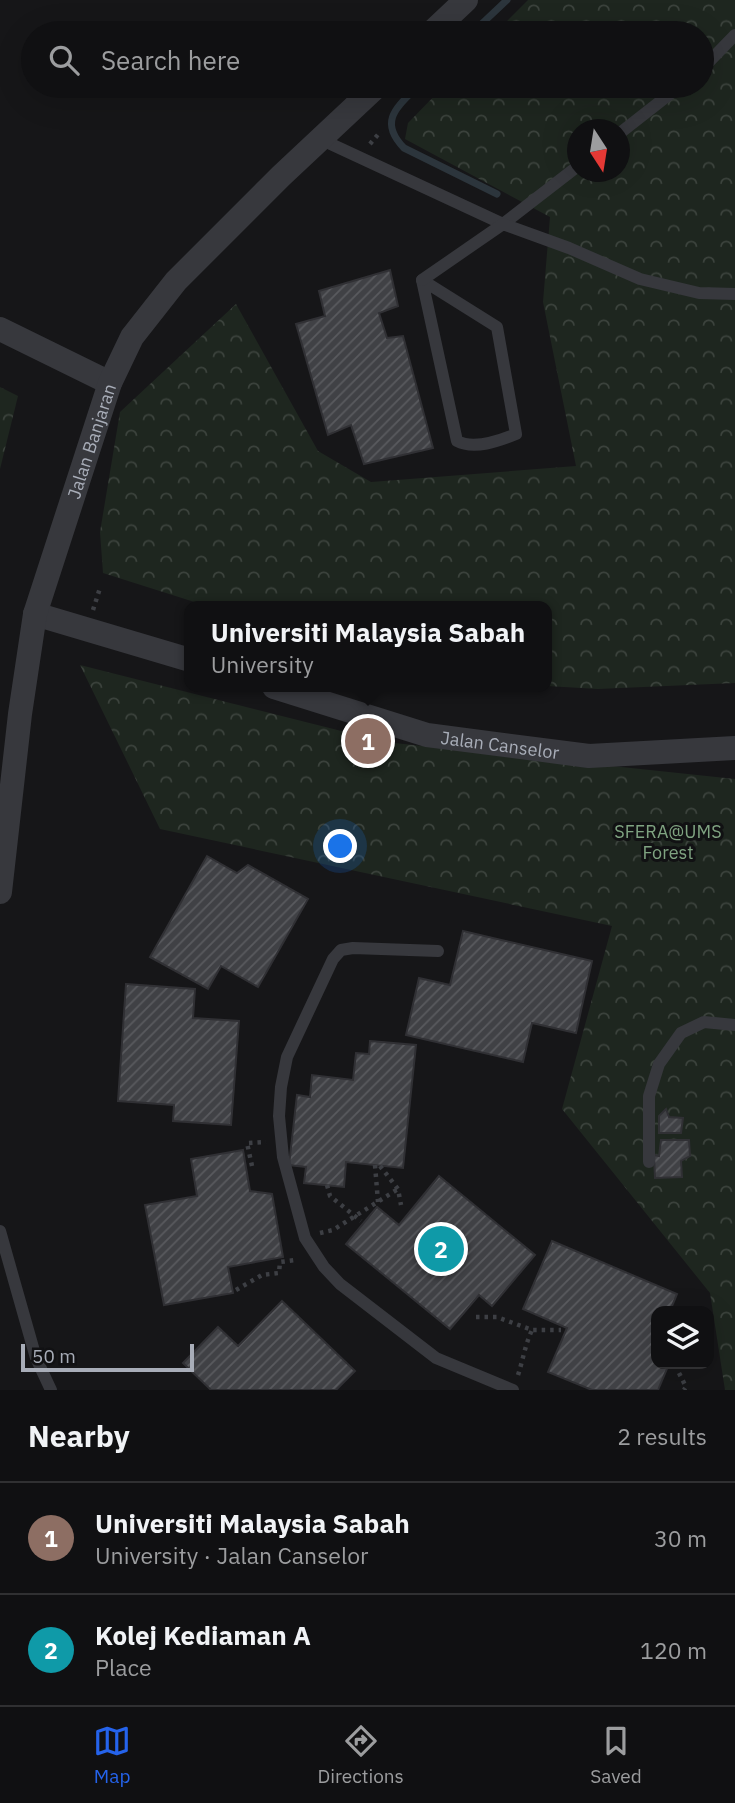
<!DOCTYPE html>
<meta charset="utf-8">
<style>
body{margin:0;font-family:"IBM Plex Sans",sans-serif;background:#1e1e20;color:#f1f3f6}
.controls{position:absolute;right:21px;bottom:21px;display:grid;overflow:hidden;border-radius:14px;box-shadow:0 7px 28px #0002}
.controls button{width:63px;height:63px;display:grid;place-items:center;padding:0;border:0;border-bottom:2px solid #303032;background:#101012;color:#f1f3f6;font:35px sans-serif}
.compass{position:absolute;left:567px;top:119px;width:63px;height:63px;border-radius:50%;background:#101012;box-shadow:0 7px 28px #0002;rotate:168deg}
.scale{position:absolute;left:21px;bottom:18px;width:173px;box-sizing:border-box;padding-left:7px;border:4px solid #a8adb8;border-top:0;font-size:19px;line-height:24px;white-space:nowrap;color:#a8adb8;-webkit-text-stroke:5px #111113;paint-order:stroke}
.you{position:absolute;left:341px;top:847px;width:24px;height:24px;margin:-18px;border:5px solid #fff;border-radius:50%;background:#1a73e8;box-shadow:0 0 0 10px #1a73e833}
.badge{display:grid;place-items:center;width:46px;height:46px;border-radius:50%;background:#2563eb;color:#fff;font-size:23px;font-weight:700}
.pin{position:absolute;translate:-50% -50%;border:4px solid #fff;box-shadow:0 2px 7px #0006}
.popup{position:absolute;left:184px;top:601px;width:368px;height:91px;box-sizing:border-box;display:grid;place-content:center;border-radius:14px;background:#101012;filter:drop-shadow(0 2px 5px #0005);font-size:23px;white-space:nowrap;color:#9c9d9f}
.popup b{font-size:26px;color:#f1f3f6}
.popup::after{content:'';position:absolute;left:50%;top:100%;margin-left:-14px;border:14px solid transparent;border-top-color:#101012}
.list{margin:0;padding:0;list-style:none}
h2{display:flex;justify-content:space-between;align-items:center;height:91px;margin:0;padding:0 28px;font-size:30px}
h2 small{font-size:23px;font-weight:400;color:#9c9d9f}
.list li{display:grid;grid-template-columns:46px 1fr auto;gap:21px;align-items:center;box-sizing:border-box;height:112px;padding:0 28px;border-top:2px solid #303032}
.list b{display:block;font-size:26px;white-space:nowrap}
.list p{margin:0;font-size:23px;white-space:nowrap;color:#9c9d9f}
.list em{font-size:23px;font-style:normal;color:#9c9d9f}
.icon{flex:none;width:38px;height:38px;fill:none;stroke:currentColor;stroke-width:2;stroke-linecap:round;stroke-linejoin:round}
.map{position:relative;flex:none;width:735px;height:1390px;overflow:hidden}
.search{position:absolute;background:#101012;box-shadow:0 7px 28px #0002;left:21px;right:21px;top:21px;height:77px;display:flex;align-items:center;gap:18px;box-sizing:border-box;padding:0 24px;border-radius:38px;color:#9c9d9f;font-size:26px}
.sheet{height:315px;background:#101012}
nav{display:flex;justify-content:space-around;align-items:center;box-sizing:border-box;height:98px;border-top:2px solid #303032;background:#101012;font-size:19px;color:#9c9d9f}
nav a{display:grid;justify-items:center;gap:4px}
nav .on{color:#2563eb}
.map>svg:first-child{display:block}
.forest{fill:url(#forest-crowns);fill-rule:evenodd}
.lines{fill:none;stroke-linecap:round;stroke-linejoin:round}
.stream{stroke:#2c353c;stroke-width:7}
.building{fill:url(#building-hatch);stroke:#303034;stroke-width:2}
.path{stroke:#3d3f44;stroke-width:4.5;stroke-dasharray:3.5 5;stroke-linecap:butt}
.service{stroke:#37383d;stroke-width:12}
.minor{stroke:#37383d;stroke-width:24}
.labels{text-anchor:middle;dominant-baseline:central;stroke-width:6;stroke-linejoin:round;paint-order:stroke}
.street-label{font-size:18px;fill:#a8adb8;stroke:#111113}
.park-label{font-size:18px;fill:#7fa381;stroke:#111113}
</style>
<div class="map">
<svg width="735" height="1390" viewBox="0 0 735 1390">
<defs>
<pattern id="forest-crowns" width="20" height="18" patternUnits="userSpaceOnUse" patternTransform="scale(1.75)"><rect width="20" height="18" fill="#1e261f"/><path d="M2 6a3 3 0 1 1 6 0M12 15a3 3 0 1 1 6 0" fill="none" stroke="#3c433d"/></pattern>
<pattern id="building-hatch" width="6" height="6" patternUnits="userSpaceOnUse" patternTransform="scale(1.75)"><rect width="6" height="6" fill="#404145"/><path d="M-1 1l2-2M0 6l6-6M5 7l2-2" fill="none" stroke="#595a5e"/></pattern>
</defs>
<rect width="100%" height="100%" fill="#161618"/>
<g class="forest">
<path d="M528,0H735V683L598,689L547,686L546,606H207L103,573L100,532L120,412L236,304L318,451L371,482L576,466L543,302L550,217L405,139L408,123L444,86H702V33H495ZM578,130H620V172H578Z"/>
<path d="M0,387L18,396L0,469Z"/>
<path d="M80,665L385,742L735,779V1390H725L710,1293L562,1109L612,926L160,829Z"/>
</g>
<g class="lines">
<g class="stream">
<path d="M472,33L507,0"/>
<path d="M418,86C397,107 378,121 404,148L497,194"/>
</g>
</g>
<g class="building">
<path d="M390,270L398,306L379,313L387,338L403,336L433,448L364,464L351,425L328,435L296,324L325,316L319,291Z"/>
<path d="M207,856L237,873L248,865L308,899L258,987L221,966L208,989L150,957Z"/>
<path d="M463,931L592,961L576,1033L532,1023L523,1062L406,1035L419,978L450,985Z"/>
<path d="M126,984L195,989L193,1018L239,1021L231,1125L173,1121L174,1105L118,1101Z"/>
<path d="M370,1041L416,1045L403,1168L346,1162L344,1187L304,1183L306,1167L289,1165L297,1095L310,1097L312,1075L353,1080L356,1053L369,1054Z"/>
<path d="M666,1109L669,1117L683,1118L681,1133H659V1116Z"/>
<path d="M661,1140H689L690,1156L681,1161L682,1177L655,1178L654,1155L659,1156Z"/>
<path d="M243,1150L250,1191L272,1194L283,1257L228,1267L233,1293L164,1305L145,1205L197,1196L191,1159Z"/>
<path d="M439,1176L535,1255L492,1306L479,1295L450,1329L346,1244L377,1207L399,1225Z"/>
<path d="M552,1241L677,1294L670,1311H656V1364H669L658,1390H592L548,1372L567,1328L523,1309Z"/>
<path d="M282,1301L355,1371L336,1390H211L183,1363L218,1327L238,1346Z"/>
</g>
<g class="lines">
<g class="path">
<path d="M370,144L381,131"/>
<path d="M93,610L100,588"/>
<path d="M375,1165L378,1202"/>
<path d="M252,1166L247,1143L266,1142"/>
<path d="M380,1166L398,1189L401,1205"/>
<path d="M327,1185L330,1196L361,1221"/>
<path d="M320,1233L333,1230L398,1189"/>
<path d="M236,1290L262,1275L279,1273L280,1262L296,1260L297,1258"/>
<path d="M476,1317H497L532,1330H561"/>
<path d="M679,1373L686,1387L684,1390"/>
<path d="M518,1375C523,1360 525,1345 532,1330"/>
</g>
<g class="service">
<path d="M702,69L735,35"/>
<path d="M620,133L680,86"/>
<path d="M320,139L503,224L578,166"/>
<path d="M422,280L497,327L516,434C499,441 474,450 457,441Z"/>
<path d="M422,280L503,224L569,248L640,279L699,293L735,294"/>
<path d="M438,951L353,948L341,950L333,959L287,1057L281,1087L279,1116L283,1157L305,1238L324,1267L340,1284L436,1358L513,1390"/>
<path d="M649,1162V1096L659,1064L681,1033L704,1022L735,1025"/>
<path d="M0,1231L36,1358L51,1390"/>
</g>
<g class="minor">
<path d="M431,33L466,0"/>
<path d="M0,329L110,383"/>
<path d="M35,614L190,660"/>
<path id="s1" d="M274,687L427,735L589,756L735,748"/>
<path id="s2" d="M0,892L20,714L35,614L110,383L132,337L176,281L281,176L377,86"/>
</g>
</g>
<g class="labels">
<g class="street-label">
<text stroke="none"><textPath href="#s2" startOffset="462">Jalan Banjaran</textPath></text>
<text stroke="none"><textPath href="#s1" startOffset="234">Jalan Canselor</textPath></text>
</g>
<g class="park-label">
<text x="668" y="831">SFERA@UMS<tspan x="668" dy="21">Forest</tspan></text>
</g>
</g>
</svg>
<div class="controls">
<button><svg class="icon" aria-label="layers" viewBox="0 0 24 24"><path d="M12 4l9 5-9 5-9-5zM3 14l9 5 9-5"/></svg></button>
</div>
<svg class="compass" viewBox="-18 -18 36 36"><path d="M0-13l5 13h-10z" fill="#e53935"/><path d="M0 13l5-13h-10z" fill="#9c9d9f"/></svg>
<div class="scale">50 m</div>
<div class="you"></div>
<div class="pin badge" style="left:368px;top:741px;background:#8d6e63">1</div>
<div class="popup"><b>Universiti Malaysia Sabah</b>University</div>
<div class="pin badge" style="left:441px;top:1249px;background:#0f9aa8">2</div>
<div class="search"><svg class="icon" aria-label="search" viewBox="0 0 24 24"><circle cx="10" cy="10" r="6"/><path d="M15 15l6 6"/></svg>Search here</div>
</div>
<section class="sheet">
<h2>Nearby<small>2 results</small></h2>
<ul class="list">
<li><span class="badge" style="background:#8d6e63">1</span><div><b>Universiti Malaysia Sabah</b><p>University · Jalan Canselor</p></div><em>30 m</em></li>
<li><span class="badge" style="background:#0f9aa8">2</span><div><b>Kolej Kediaman A</b><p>Place</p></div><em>120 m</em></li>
</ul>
</section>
<nav>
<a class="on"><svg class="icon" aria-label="map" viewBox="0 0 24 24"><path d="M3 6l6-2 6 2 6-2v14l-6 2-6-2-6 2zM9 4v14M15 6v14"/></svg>Map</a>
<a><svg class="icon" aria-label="directions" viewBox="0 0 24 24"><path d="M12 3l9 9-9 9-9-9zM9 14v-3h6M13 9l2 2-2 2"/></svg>Directions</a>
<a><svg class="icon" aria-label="saved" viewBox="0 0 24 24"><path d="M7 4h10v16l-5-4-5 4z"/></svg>Saved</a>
</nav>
